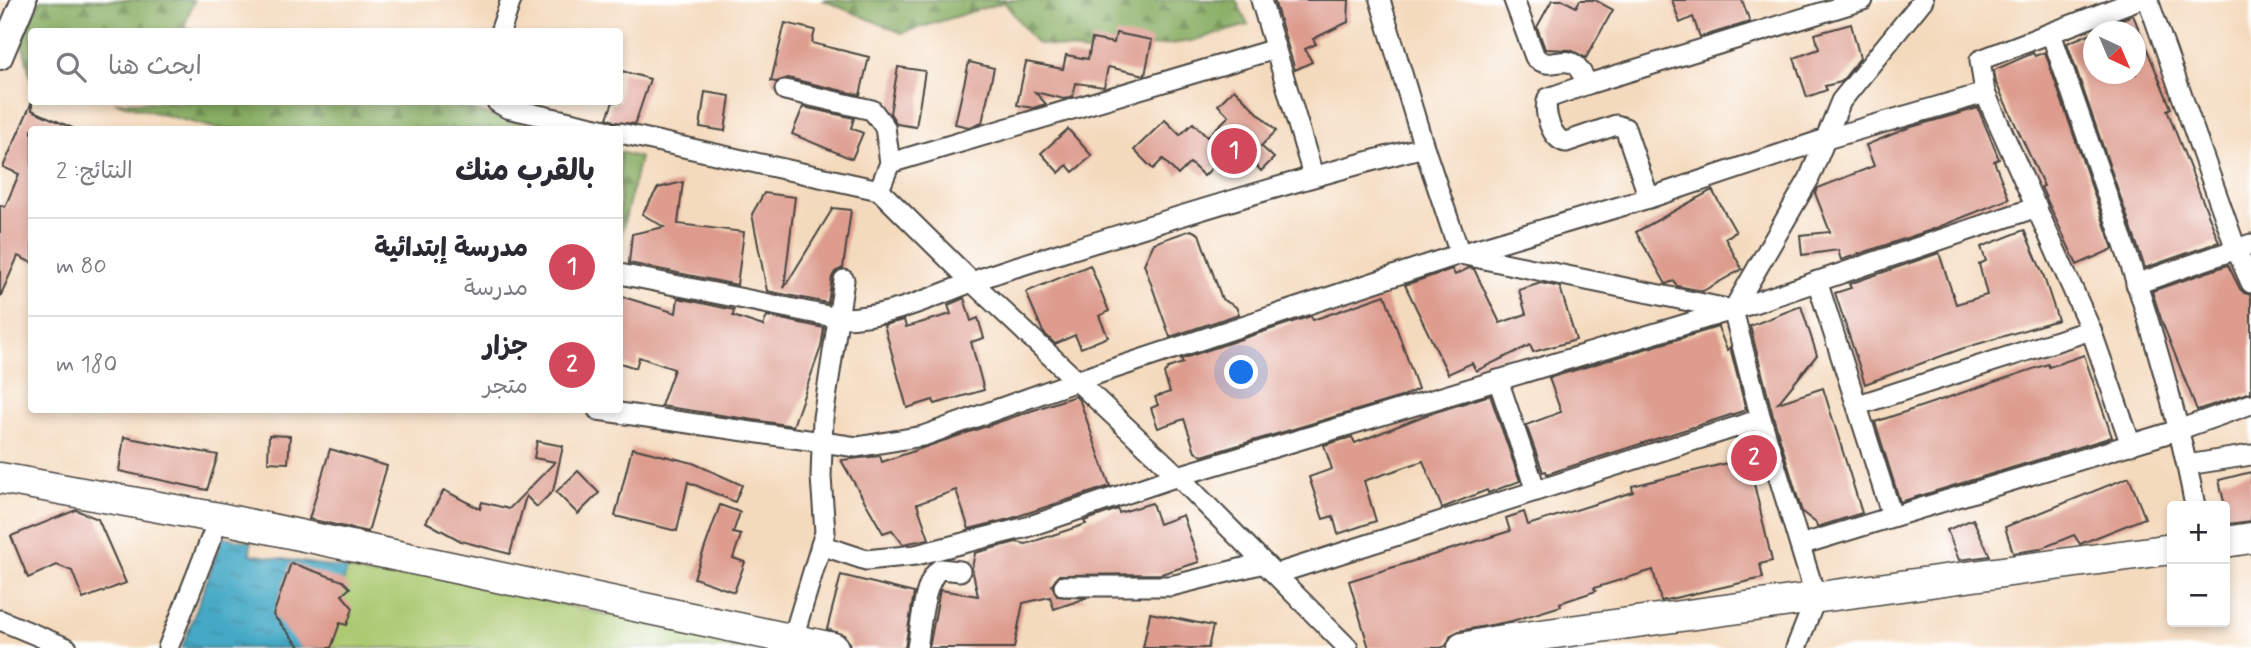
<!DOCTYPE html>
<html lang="ar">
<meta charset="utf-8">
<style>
body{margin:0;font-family:Mynerve,"Playpen Sans Arabic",sans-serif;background:#f2f2f3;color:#2b2b33;direction:rtl}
.controls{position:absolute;right:21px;bottom:21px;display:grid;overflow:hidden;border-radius:7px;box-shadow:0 4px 10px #0003}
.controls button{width:63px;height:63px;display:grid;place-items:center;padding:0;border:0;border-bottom:2px solid #e1e1e2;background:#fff;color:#2b2b33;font:35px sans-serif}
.compass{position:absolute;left:2083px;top:21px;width:63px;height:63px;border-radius:50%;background:#fff;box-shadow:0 4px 10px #0003;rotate:136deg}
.you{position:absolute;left:1242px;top:373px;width:24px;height:24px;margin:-18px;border:5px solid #fff;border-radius:50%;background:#1a73e8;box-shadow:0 0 0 10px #1a73e833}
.badge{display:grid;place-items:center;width:46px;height:46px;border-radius:50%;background:#d1495b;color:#fff;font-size:23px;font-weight:700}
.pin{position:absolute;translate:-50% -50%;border:4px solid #fff;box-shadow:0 2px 7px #0006}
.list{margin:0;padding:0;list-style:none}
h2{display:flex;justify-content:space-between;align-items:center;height:91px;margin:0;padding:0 28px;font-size:30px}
h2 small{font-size:23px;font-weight:400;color:#7c7c81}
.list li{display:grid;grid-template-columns:46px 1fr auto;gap:21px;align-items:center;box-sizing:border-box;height:98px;padding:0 28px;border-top:2px solid #e1e1e2}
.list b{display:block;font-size:26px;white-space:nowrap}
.list p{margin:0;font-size:23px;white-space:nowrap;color:#7c7c81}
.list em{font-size:23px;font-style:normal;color:#7c7c81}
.icon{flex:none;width:38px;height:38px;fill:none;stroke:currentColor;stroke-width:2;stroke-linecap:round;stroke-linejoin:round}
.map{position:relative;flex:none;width:2251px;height:648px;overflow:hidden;direction:ltr}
.search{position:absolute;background:#fff;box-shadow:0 4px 10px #0003;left:28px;top:28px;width:595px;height:77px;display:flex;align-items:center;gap:18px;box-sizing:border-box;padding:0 24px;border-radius:7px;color:#7c7c81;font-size:26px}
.panel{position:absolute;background:#fff;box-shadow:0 4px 10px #0003;left:28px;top:126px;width:595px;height:287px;border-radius:7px;direction:rtl}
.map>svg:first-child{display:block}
.grass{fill:#abc971;stroke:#6b7a4e;stroke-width:2}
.forest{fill:url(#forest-firs);stroke:#5a6c47;stroke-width:2}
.water{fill:url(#water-ripples);stroke:#386a78;stroke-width:2}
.building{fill:#dd9c8e}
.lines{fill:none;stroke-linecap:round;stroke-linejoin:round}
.minor-casing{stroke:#494541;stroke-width:23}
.tertiary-casing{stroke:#494541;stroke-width:28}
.primary-casing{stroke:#494541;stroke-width:33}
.minor{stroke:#fff;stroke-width:19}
.tertiary{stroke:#fff;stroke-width:24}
.primary{stroke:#fff;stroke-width:30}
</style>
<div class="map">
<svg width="2251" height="648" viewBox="0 0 2251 648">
<defs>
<pattern id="forest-firs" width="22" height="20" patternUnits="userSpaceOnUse" patternTransform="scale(1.75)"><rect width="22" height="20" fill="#88ad63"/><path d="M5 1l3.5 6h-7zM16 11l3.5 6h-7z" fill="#6f8d52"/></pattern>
<pattern id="water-ripples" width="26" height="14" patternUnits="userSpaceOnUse" patternTransform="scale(1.75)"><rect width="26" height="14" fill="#45a9c5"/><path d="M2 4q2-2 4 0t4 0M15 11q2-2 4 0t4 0" fill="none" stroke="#3a8aa0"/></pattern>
</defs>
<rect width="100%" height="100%" fill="#fff"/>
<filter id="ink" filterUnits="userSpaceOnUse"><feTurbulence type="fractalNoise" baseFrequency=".0143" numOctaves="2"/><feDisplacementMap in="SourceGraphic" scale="14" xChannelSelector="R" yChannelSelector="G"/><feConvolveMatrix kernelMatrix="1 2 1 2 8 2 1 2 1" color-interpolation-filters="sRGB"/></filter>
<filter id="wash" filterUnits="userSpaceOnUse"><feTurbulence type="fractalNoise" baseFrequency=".00686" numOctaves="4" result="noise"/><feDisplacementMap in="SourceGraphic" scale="28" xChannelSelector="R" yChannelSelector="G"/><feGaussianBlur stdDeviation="1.57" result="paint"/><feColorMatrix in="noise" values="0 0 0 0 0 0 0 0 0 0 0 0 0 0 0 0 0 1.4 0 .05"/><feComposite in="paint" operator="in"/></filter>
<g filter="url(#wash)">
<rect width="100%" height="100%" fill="#f4dabd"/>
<path class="grass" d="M387,564L748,647L749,648H321L347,569L375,576Z"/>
<g class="forest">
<path d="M40,0H194L184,27L198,31L32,32L31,79L22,41Z"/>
<path d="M823,0H1236L1248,25L1191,41L1099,54L1036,43L1004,2L902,33Z"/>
<path d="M115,102H443L541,129H218Z"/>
<path d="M620,152L640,158L620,239Z"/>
</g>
<path class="water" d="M223,537L251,542L250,554L347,569L321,648H182Z"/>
<g id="blocks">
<g class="building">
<path d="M1274,0H1349L1348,22L1313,39L1316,44L1305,49L1312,62L1295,70Z"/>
<path d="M1552,0H1563L1576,7L1580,0H1595L1613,10L1586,58L1571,50L1545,49L1537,27Z"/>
<path d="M1672,0H1742L1750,22L1700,37L1693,17L1680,23Z"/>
<path d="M2133,15L2171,108L2167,110L2219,242L2145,268L2067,43L2094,32V74H2136V32H2124L2119,20Z"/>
<path d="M785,23L815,30L812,43L869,57L860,95L788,78L776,82L771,81Z"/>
<path d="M1851,24L1860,58L1841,82L1825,86L1827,90L1807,97L1794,58L1819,49L1815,34Z"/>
<path d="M1116,33L1152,40L1145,75L1108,67L1104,87L1076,83L1073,96L1064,99L1035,92L1046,104L1033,108L1017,105L1026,62L1063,69L1066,55L1088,59L1092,39L1114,43Z"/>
<path d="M2045,52L2113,249L2077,265L2041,187L2044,186L1996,83L1994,70L2033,53L2035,56Z"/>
<path d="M969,62L994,68L982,123L969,127L955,124Z"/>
<path d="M898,67L925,71L916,127L897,124L890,113Z"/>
<path d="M622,71L650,79L635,124L615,122L607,118L613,102H620V80Z"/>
<path d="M1234,89L1276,131L1261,146L1274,158L1261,171L1251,160L1238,173L1223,157L1204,176L1190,163L1178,175L1163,159L1153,169L1134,150L1165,120L1180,135L1193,123L1207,137L1229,116L1218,105Z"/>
<path d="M705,92L730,96L725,131L700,127Z"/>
<path d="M32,102V110L77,130H32V263L18,256L0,297V205L5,207L19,174L3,167Z"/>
<path d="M803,107L854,118L851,128L863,133L852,159L792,134Z"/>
<path d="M1978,108L1999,159L1994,161L2009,199L1931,230L1841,260L1838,250L1802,255L1800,235L1830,232L1815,193L1818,188L1874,166L1866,145L1908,128Z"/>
<path d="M1068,129L1092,156L1073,172L1067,165L1059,173L1041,153Z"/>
<path d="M683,182L678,224L744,232L737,285L629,263L632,234L664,227L642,214L658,188Z"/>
<path d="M1712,190L1736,232L1725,238L1742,269L1703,291L1677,286L1674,281L1666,284L1636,232Z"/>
<path d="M764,193L795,197L784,288L833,208L851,210L843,268L835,272L832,277L828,303L767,291L752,214Z"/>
<path d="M1191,230L1199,234L1222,299L1236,307L1239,314L1170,337L1144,264L1154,243Z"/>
<path d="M2024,230L2043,274L2058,320L1961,349L1865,384L1835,293L1851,288L1849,284L1939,253L1956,304L1987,295L1979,264L1986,261L1981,247Z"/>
<path d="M1090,265L1109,311L1099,316L1108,337L1081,348L1075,335L1055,344L1043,332L1026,292Z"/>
<path d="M2228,265L2240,289L2244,293L2251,295V392L2197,410L2162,322L2152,291Z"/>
<path d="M1469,268L1474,269L1500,323L1526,314L1519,290L1541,283L1560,287L1576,340L1533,352L1530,345L1476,371L1472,363L1448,374L1405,285L1452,269L1455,275Z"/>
<path d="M1385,295L1418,389L1401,397L1202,456L1195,451L1184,419L1158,428L1151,408L1158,405L1155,397L1170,392L1164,374L1168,368L1183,363L1181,359L1311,316L1313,320Z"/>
<path d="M620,296L676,313L678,298L734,310L733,316L763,326L767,316L824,328L821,347L793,426L661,406L674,369L639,357L636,368L620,363Z"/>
<path d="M964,298L971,321L978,318L984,338L971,342L984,390L935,404L933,400L907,408L884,325L904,320L906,327L951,314L948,305Z"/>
<path d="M1801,306L1817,355L1778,403L1823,388L1862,513L1817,527L1816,523L1802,512L1773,416L1750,326Z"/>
<path d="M1718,327L1727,350L1730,347L1746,410L1547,474L1546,471L1543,472L1526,425L1561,412L1549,378Z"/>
<path d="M2084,355L2112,437L1900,502L1875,422L2048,364L2049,367Z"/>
<path d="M1490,395L1520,481L1488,493L1487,490L1442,508L1423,461L1364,481L1376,521L1338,534L1333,516L1323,519L1309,477L1332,469L1324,445L1352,437L1355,443L1426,415Z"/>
<path d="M1075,396L1080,401L1110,486L1009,519L969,529L956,490L917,504L929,539L903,544L892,530L883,533L841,460L880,456L882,462Z"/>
<path d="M269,435L290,436L288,463L268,462Z"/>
<path d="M124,437L218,455L207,490L119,471Z"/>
<path d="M537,441L563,446L553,491L537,507L526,496L510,554L461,541L426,522L444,490L480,509L482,502L509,509L555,462L534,458Z"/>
<path d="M632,448L693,463L742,485L735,502L688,482L677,531L615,516Z"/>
<path d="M330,449L387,466L368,532L309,519Z"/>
<path d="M1748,458L1772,561L1760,564L1763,578L1661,601L1653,570L1594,588L1596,591L1560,603L1561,606L1512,621L1459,631L1451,635L1446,646L1440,648H1369L1349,581L1510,531L1506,518L1524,512L1528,525L1633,492L1632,486Z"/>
<path d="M578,471L599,493L578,514L556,492Z"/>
<path d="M2251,472V521L2229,524L2219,480Z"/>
<path d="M2129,477L2145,518L2080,544L2074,535L2040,549L2013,553L2005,527Z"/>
<path d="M1152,503L1159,524L1183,515L1199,562L1161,574L1059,575L1052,585L1057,596L1087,598L1054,609L1050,597L1023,603L1014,648H929L940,590L978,596L972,568L975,553L1016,542L1026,544L1086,524L1084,521L1118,509L1119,513Z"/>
<path d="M720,505L740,512L733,533L741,535L733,558L745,562L734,592L694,578Z"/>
<path d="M76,510L98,519L126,583L83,599L72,571L57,565L28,578L11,536Z"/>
<path d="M1973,519L1990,556L1959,560L1947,530Z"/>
<path d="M291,563L343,581L350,588L342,595L353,608L347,625L340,623L331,648H301L273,615Z"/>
<path d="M841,575L914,593L905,648H850L849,642L844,635L827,629Z"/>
<path d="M1150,613L1213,626L1208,648H1143Z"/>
</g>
</g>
</g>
<g filter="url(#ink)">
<use href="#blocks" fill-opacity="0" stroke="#494541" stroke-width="2"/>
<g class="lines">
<g class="minor-casing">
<g id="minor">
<path d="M1261,0L1313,175"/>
<path d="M1380,0L1424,147L1460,254L1728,309"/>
<path d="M1514,0L1535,57C1550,71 1561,56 1574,64C1580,68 1584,78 1588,84"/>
<path d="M2148,0L2236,249L2251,283"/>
<path d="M500,32L511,0"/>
<path d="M2051,33C2104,189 2165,345 2195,506"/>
<path d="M785,90L872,110L885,127L890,163"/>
<path d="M497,102L507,108L606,130"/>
<path d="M620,133L879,190L971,281L1178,476L1348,648"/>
<path d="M879,190L890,163L1275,49"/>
<path d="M1649,198L1625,128L1616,125L1566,142C1551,140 1543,111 1548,98L1588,84L1863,0"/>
<path d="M620,274L838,318C898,319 950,287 1006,270C1145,227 1283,183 1424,147"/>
<path d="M1817,281L1892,516"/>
<path d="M2136,284L2251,244"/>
<path d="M1498,380L1536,491"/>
<path d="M1858,405L2091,330"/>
<path d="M598,410L857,447L923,436L1079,380L1460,254L1649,198L1826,139L1985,93"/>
<path d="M2131,445L2091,330L1985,93L1980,60L2137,0"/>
<path d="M2187,465L2251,455"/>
<path d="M821,545L866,560L916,555L1027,527L1178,476L1733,310L2037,207"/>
<path d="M1800,545L2178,430L2251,404"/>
<path d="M1276,574L1761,419"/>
<path d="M1064,586H1171L1264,563"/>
<path d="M0,620L67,648"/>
<path d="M168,648L219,518"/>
<path d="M790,648L825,532L821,477L823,418L844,280"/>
<path d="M917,648C921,627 923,581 940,569L960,571"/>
<path d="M1796,648L1816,598L1761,419L1733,310L1809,179L1841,101L1923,0"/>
</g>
</g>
<g class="tertiary-casing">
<path id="tertiary" d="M0,57L24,0"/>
</g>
<g class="primary-casing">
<g id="primary">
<path d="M0,478L219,518L833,648"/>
<path d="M2225,542L2251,538"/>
<path d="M1463,648L1497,641L2172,549"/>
</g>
</g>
<use href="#minor" class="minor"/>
<use href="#tertiary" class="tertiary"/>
<use href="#primary" class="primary"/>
</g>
</g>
</svg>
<div class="controls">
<button>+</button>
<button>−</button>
</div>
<svg class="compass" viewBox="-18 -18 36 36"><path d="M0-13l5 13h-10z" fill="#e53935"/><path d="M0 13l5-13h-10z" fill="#7c7c81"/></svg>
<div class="you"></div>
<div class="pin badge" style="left:1234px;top:151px">1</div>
<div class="pin badge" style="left:1754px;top:458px">2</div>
<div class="search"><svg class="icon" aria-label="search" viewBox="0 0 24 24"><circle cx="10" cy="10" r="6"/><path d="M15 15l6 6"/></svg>ابحث هنا</div>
<section class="panel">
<h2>بالقرب منك<small>النتائج: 2</small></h2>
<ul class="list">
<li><span class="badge">1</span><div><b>مدرسة إبتدائية</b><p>مدرسة</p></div><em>80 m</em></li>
<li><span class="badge">2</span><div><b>جزار</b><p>متجر</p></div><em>180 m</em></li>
</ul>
</section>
</div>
